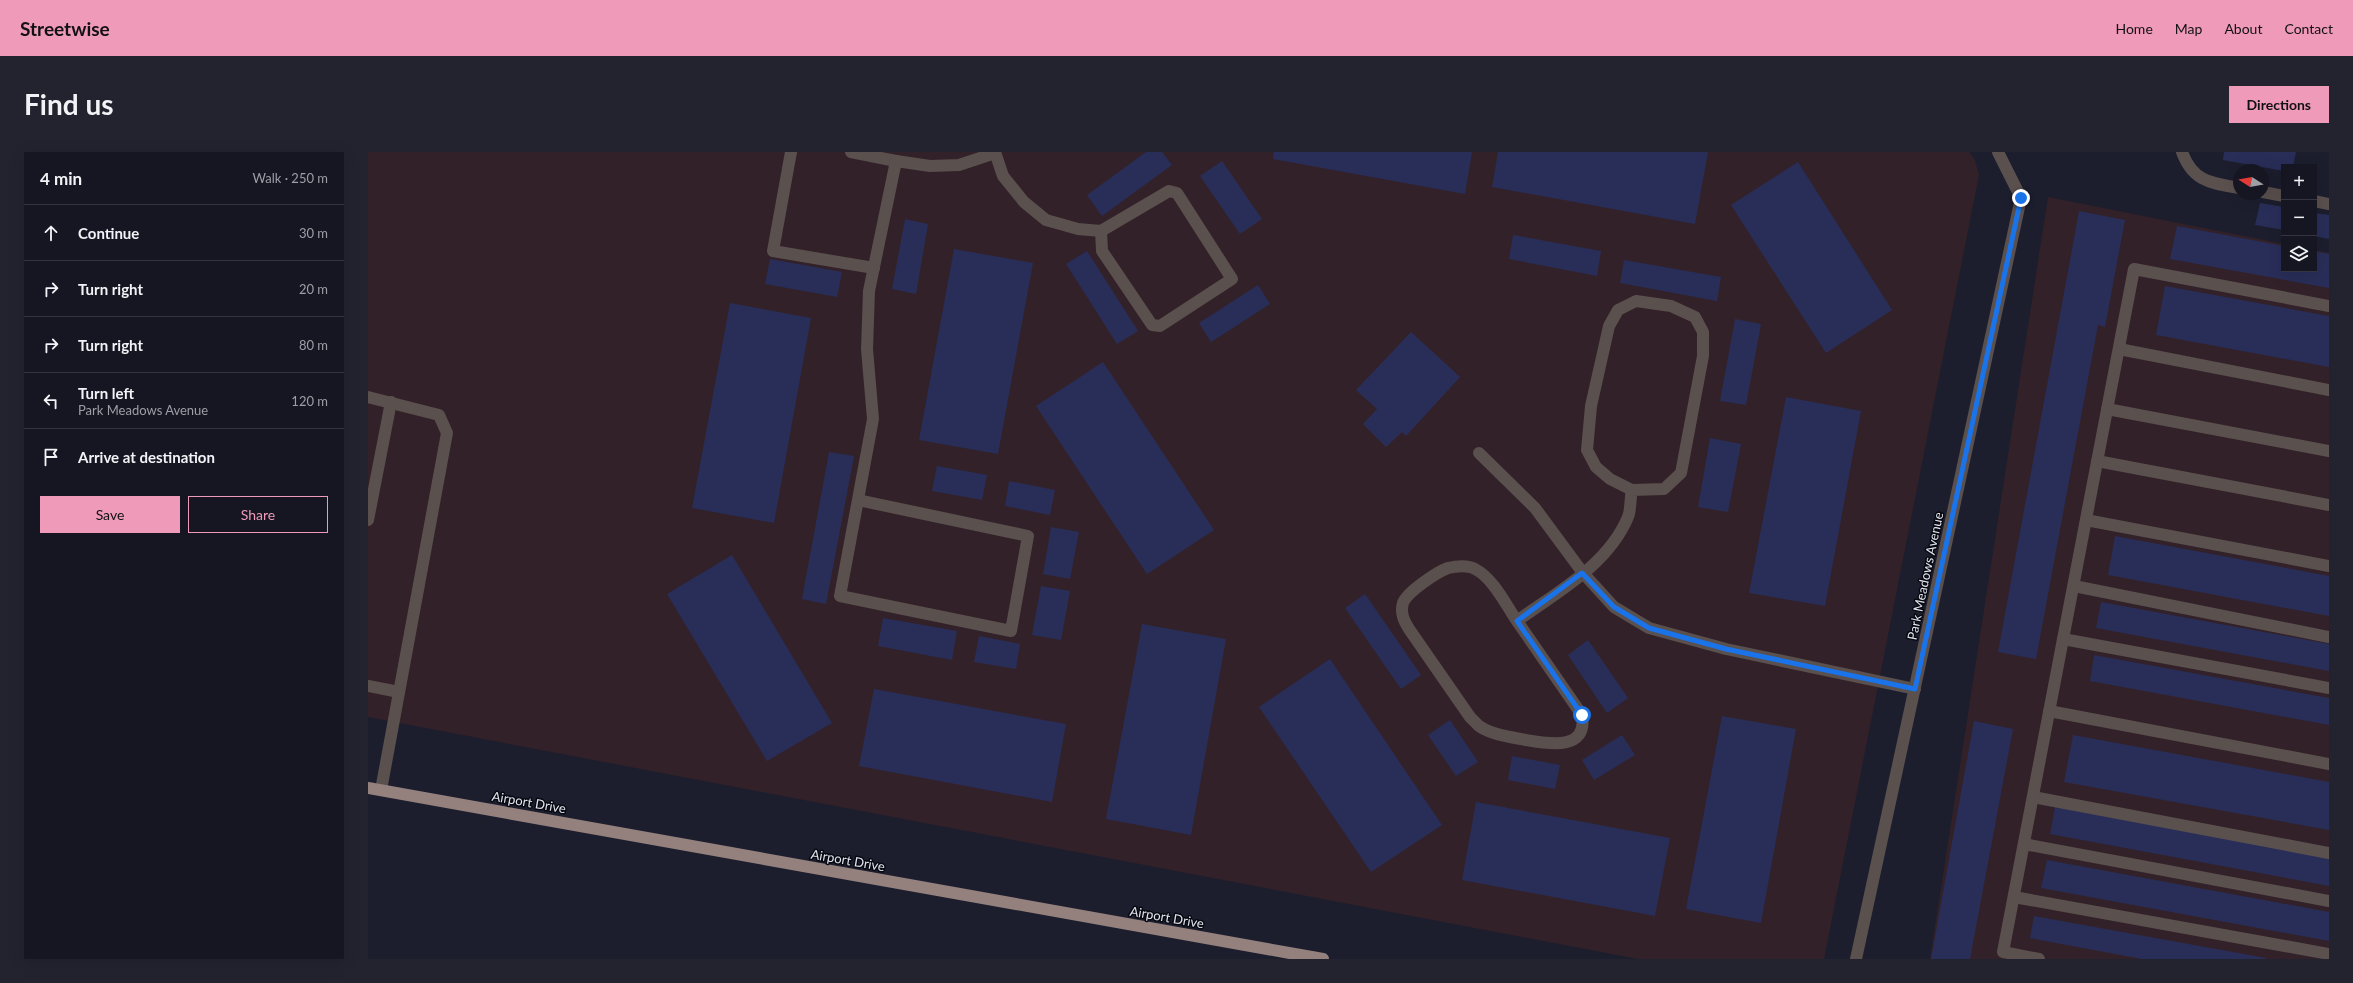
<!DOCTYPE html>
<meta charset="utf-8">
<style>
body{margin:0;font-family:Lato,sans-serif;background:#22232f;color:#f1f3f6}
.controls{position:absolute;right:12px;top:12px;display:grid;overflow:hidden;border-radius:0px;box-shadow:0 4px 16px #0002}
.controls button{width:36px;height:36px;display:grid;place-items:center;padding:0;border:0;border-bottom:1px solid #343540;background:#151622;color:#f1f3f6;font:20px sans-serif}
.compass{position:absolute;left:1865px;top:12px;width:36px;height:36px;border-radius:50%;background:#151622;box-shadow:0 4px 16px #0002;rotate:281deg}
.stop{position:absolute;width:12px;height:12px;margin:-9px;border:3px solid #1a73e8;border-radius:50%;background:#fff}
.stop.end{background:#1a73e8;border-color:#fff;box-shadow:0 1px 4px #0008}
.list{margin:0;padding:0;list-style:none}
h2{display:flex;justify-content:space-between;align-items:center;height:52px;margin:0;padding:0 16px;font-size:17px}
h2 small{font-size:13px;font-weight:400;color:#9d9fa5}
.list li{display:grid;grid-template-columns:26px 1fr auto;gap:12px;align-items:center;box-sizing:border-box;height:56px;padding:0 16px;border-top:1px solid #343540}
.list b{display:block;font-size:15px;white-space:nowrap}
.list p{margin:0;font-size:13px;white-space:nowrap;color:#9d9fa5}
.list em{font-size:13px;font-style:normal;color:#9d9fa5}
.actions{display:flex;gap:8px;padding:12px 16px}
.actions a{flex:1;padding:9px 0;border:1px solid #ef9ab8;border-radius:0px;text-align:center;font-size:14px;color:#ef9ab8}
.actions .main{background:#ef9ab8;color:#111}
.icon{flex:none;width:22px;height:22px;fill:none;stroke:currentColor;stroke-width:2;stroke-linecap:round;stroke-linejoin:round}
.map{position:relative;flex:none;width:1961px;height:807px;overflow:hidden;border-radius:0px}
header{display:flex;align-items:center;gap:24px;box-sizing:border-box;height:56px;padding:0 20px;background:#ef9ab8;color:#111}
header strong{font-size:19px}
nav{display:flex;gap:22px;margin-inline-start:auto;font-size:14px}
.intro{display:flex;align-items:center;justify-content:space-between;box-sizing:border-box;height:96px;padding:0 24px}
h1{margin:0;font-size:28px}
.button{padding:10px 18px;border-radius:0px;background:#ef9ab8;color:#111;font-size:14px;font-weight:700}
main{display:flex;gap:24px;padding:0 24px}
aside{flex:1;background:#151622;border-radius:0px;box-shadow:0 4px 16px #0002}
.map>svg:first-child{display:block}
.commercial{fill:#322128}
.building{fill:#292e59}
.lines{fill:none;stroke-linecap:round;stroke-linejoin:round}
.minor{stroke:#5a504e;stroke-width:12}
.major{stroke:#94807c;stroke-width:12}
.route{stroke:#1a73e8;stroke-width:5}
.labels{text-anchor:middle;dominant-baseline:central;stroke-width:3;stroke-linejoin:round;paint-order:stroke}
.street-label{font-size:13px;fill:#e2e5f0;stroke:#080910}
</style>
<header>
<strong>Streetwise</strong>
<nav><a>Home</a><a>Map</a><a>About</a><a>Contact</a></nav>
</header>
<div class="intro"><h1>Find us</h1><a class="button">Directions</a></div>
<main>
<aside>
<h2>4 min<small>Walk · 250 m</small></h2>
<ul class="list">
<li><svg class="icon" aria-label="ahead" viewBox="0 0 24 24"><path d="M12 20V5M6 11l6-6 6 6"/></svg><div><b>Continue</b></div><em>30 m</em></li>
<li><svg class="icon" aria-label="right" viewBox="0 0 24 24"><path d="M7 20v-9h11M14 6l5 5-5 5"/></svg><div><b>Turn right</b></div><em>20 m</em></li>
<li><svg class="icon" aria-label="right" viewBox="0 0 24 24"><path d="M7 20v-9h11M14 6l5 5-5 5"/></svg><div><b>Turn right</b></div><em>80 m</em></li>
<li><svg class="icon" aria-label="left" viewBox="0 0 24 24"><path d="M17 20v-9H6M10 6l-5 5 5 5"/></svg><div><b>Turn left</b><p>Park Meadows Avenue</p></div><em>120 m</em></li>
<li><svg class="icon" aria-label="arrive" viewBox="0 0 24 24"><path d="M6 21V4h12l-3 4 3 4H6"/></svg><div><b>Arrive at destination</b></div></li>
</ul>
<div class="actions"><a class="main">Save</a><a>Share</a></div>
</aside>
<div class="map">
<svg width="1961" height="807" viewBox="0 0 1961 807">
<rect width="100%" height="100%" fill="#1c1e2e"/>
<g class="commercial">
<path d="M0,0H1601L1607,8L1611,23L1456,807H1270L0,565Z"/>
<path d="M1680,45L1916,92V117H1946V98L1961,101V807H1562Z"/>
</g>
<g class="building">
<path d="M778,0H794L804,13L734,64L719,43Z"/>
<path d="M906,0H1104L1097,42L905,7Z"/>
<path d="M1130,0H1340L1327,72L1124,35Z"/>
<path d="M1856,0H1928L1925,15H1916V19L1855,8Z"/>
<path d="M854,9L894,67L872,82L832,24Z"/>
<path d="M1430,10L1524,158L1458,201L1363,53Z"/>
<path d="M1892,51L1916,55V78L1887,73Z"/>
<path d="M1711,59L1757,68L1737,175L1730,173L1668,507L1630,500Z"/>
<path d="M1946,61L1961,63V87L1946,84Z"/>
<path d="M537,67L560,72L548,142L524,137Z"/>
<path d="M1809,74L1916,94V117H1946V99L1961,102V136L1802,107Z"/>
<path d="M1145,83L1233,99L1229,124L1141,107Z"/>
<path d="M586,97L665,111L630,302L551,288Z"/>
<path d="M719,99L770,179L749,192L698,112Z"/>
<path d="M402,107L474,120L469,145L397,132Z"/>
<path d="M1256,108L1353,125L1349,149L1252,131Z"/>
<path d="M890,133L902,152L843,190L831,171Z"/>
<path d="M1797,134L1961,164V215L1788,183Z"/>
<path d="M362,151L443,166L406,371L324,356Z"/>
<path d="M1367,167L1393,172L1378,253L1352,249Z"/>
<path d="M1043,180L1092,225L1038,284L1034,280L1018,295L995,272L1009,257L988,238Z"/>
<path d="M735,210L846,378L779,422L668,254Z"/>
<path d="M1418,245L1493,259L1457,454L1381,441Z"/>
<path d="M1342,286L1373,292L1360,360L1330,355Z"/>
<path d="M461,300L486,304L458,452L434,447Z"/>
<path d="M569,314L619,323L614,348L564,339Z"/>
<path d="M641,329L687,338L682,363L637,354Z"/>
<path d="M683,375L711,380L702,427L675,422Z"/>
<path d="M1747,384L1961,424V464L1740,423Z"/>
<path d="M364,403L464,571L399,609L299,442Z"/>
<path d="M673,434L702,439L693,488L664,483Z"/>
<path d="M997,442L1053,523L1033,537L977,456Z"/>
<path d="M1733,450L1961,492V519L1728,476Z"/>
<path d="M515,466L589,479L584,508L510,494Z"/>
<path d="M774,472L858,487L823,683L738,667Z"/>
<path d="M611,484L652,492L648,517L606,510Z"/>
<path d="M1220,488L1260,546L1239,561L1200,503Z"/>
<path d="M1726,503L1961,546V573L1722,529Z"/>
<path d="M962,507L1074,673L1003,720L891,555Z"/>
<path d="M506,537L698,572L684,650L491,614Z"/>
<path d="M1354,564L1428,577L1393,771L1318,757Z"/>
<path d="M1082,568L1110,610L1088,624L1060,583Z"/>
<path d="M1606,569L1645,577L1602,807H1563Z"/>
<path d="M1254,583L1267,603L1226,628L1214,608Z"/>
<path d="M1705,583L1961,630V678L1696,630Z"/>
<path d="M1144,604L1192,613L1187,637L1140,628Z"/>
<path d="M1108,650L1302,686L1287,764L1094,728Z"/>
<path d="M1687,655L1961,706V734L1682,682Z"/>
<path d="M1679,708L1961,760V789L1673,736Z"/>
<path d="M1666,764L1898,806V807H1774L1662,786Z"/>
</g>
<g class="lines">
<g class="minor">
<path d="M423,0L405,99L506,116"/>
<path d="M483,0L528,9"/>
<path d="M627,0L635,24L656,50L678,68L710,77L733,79L801,39L809,41L864,127L792,174L784,173L734,99L733,79"/>
<path d="M1814,0C1825,30 1843,31 1871,36"/>
<path d="M1895,40L1916,44"/>
<path d="M1946,49L1961,52"/>
<path d="M1751,197L1961,238"/>
<path d="M0,245L71,263L79,281L13,638"/>
<path d="M1739,257L1961,299"/>
<path d="M1111,301L1167,356L1215,421L1246,455L1281,476L1358,497L1547,537"/>
<path d="M1729,309L1961,353"/>
<path d="M490,348L660,384L643,479L472,444L505,267L499,197L501,139L528,9L562,14L591,13L627,1"/>
<path d="M0,368L23,250"/>
<path d="M1718,368L1961,414"/>
<path d="M1706,434L1961,485"/>
<path d="M1149,469C1138,453 1125,426 1107,417C1100,413 1088,414 1080,416C1069,420 1039,440 1035,451C1032,461 1036,469 1041,477L1102,565C1105,568 1108,571 1111,574C1124,583 1143,585 1158,588C1181,592 1220,599 1214,563L1149,469C1189,440 1240,413 1260,365C1263,358 1262,346 1264,338L1242,327L1228,315L1219,298L1223,254L1241,174L1250,158L1268,149L1303,154L1327,165L1335,180V204L1313,321L1296,337L1264,338"/>
<path d="M1695,487L1961,536"/>
<path d="M0,534L31,540"/>
<path d="M1681,559L1961,612"/>
<path d="M1665,645L1961,701"/>
<path d="M1656,692L1961,749"/>
<path d="M1646,745L1961,802"/>
<path d="M1488,807L1653,46L1630,0"/>
<path d="M1671,807L1635,800L1766,117L1961,154"/>
</g>
<path class="major" d="M0,636L955,807"/>
</g>
<g class="lines">
<path class="route" d="M1214,563L1149,469L1214,421L1246,455L1281,476L1358,497L1547,537L1653,46"/>
</g>
<g class="labels">
<g class="street-label">
<text transform="translate(1557 424) rotate(-78)">Park Meadows Avenue</text>
<text transform="translate(161 650) rotate(10)">Airport Drive</text>
<text transform="translate(480 708) rotate(10)">Airport Drive</text>
<text transform="translate(799 765) rotate(10)">Airport Drive</text>
</g>
</g>
</svg>
<div class="controls">
<button>+</button>
<button>−</button>
<button><svg class="icon" aria-label="layers" viewBox="0 0 24 24"><path d="M12 4l9 5-9 5-9-5zM3 14l9 5 9-5"/></svg></button>
</div>
<svg class="compass" viewBox="-18 -18 36 36"><path d="M0-13l5 13h-10z" fill="#e53935"/><path d="M0 13l5-13h-10z" fill="#9d9fa5"/></svg>
<div class="stop" style="left:1214px;top:563px"></div>
<div class="stop end" style="left:1653px;top:46px"></div>
</div>
</main>
